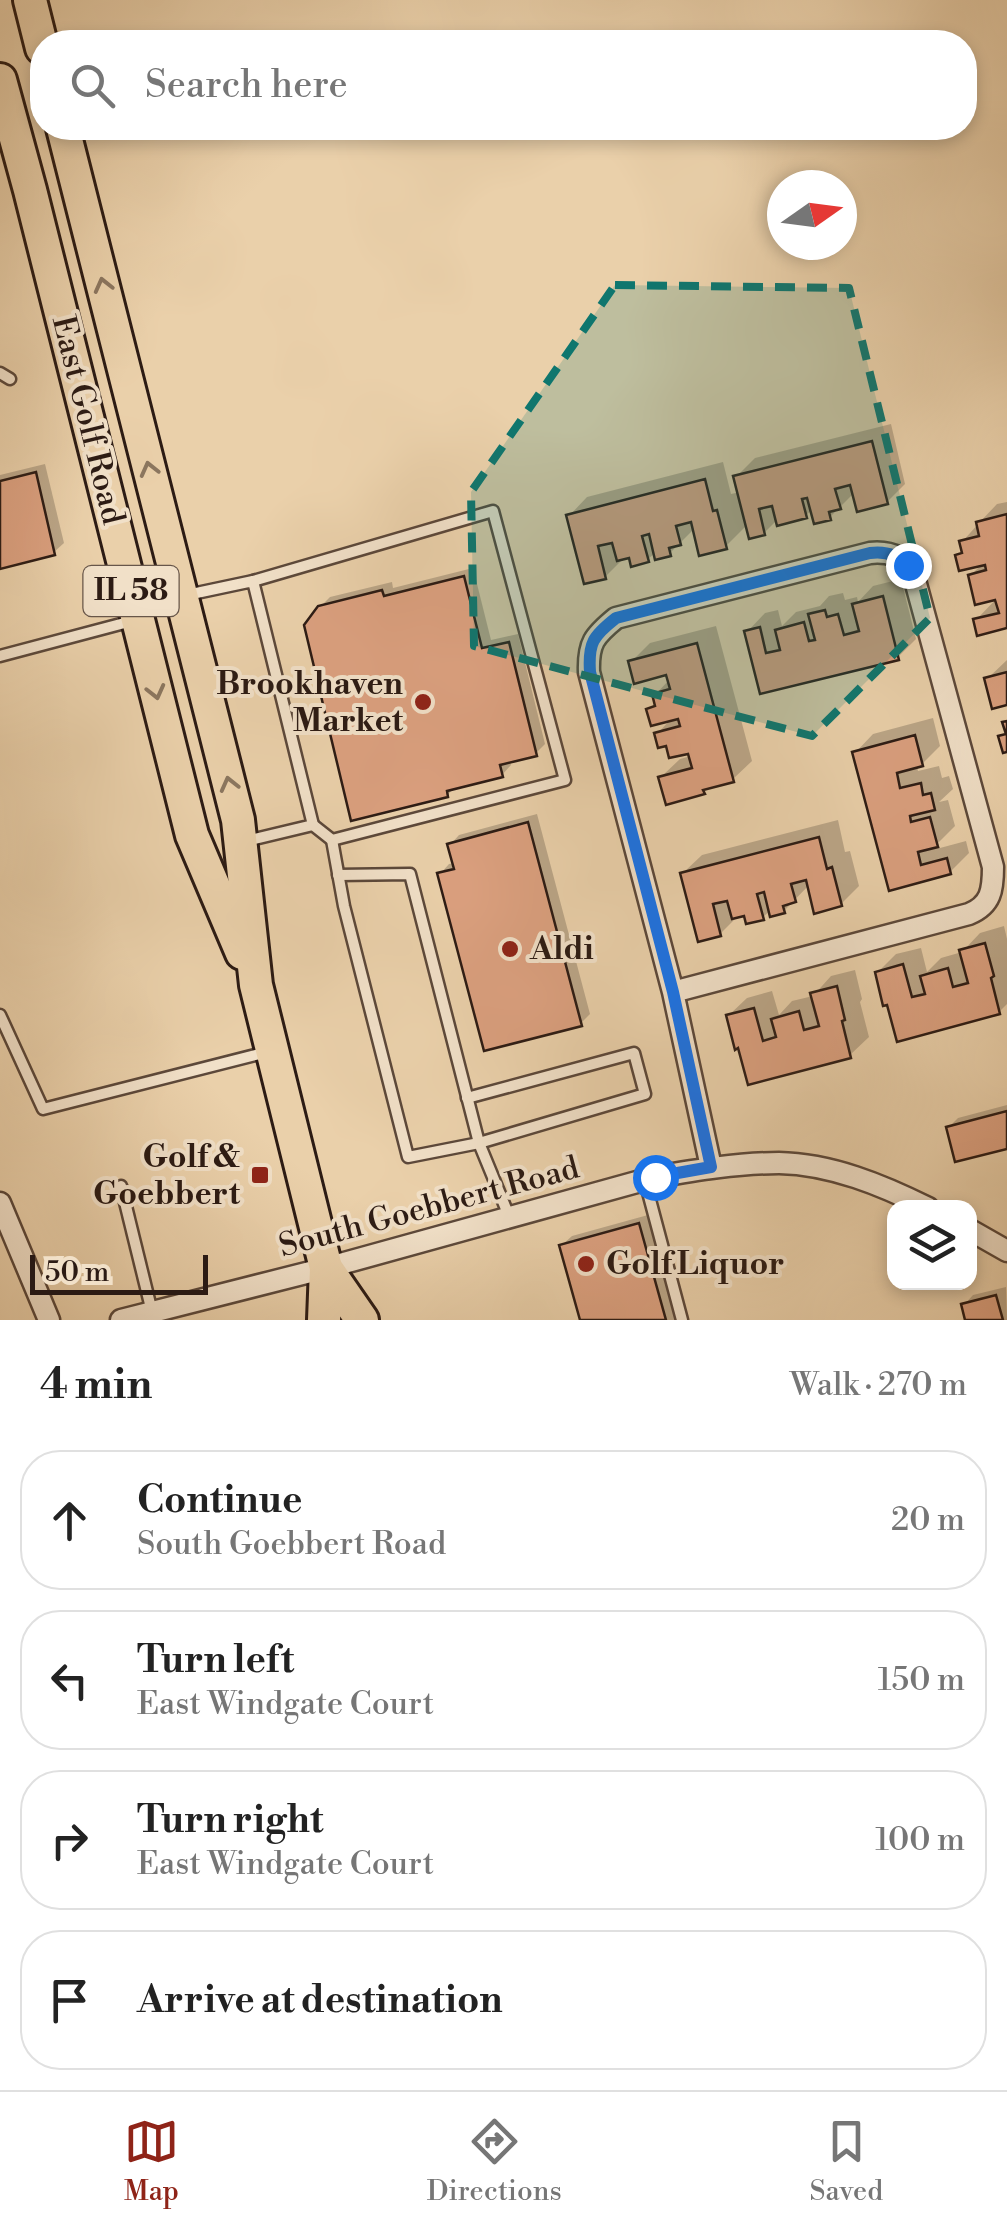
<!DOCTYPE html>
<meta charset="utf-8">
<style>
body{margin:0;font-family:"Libre Bodoni",serif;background:#f6f6f6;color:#222}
.controls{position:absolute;right:30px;bottom:30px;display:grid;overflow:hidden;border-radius:20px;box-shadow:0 5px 15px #0003}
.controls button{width:90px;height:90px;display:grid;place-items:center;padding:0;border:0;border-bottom:2px solid #e0e0e0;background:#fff;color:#222;font:50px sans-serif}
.compass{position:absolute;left:767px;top:170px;width:90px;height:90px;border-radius:50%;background:#fff;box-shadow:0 5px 15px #0003;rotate:76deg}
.scale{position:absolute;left:30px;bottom:25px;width:178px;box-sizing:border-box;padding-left:10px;border:5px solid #2c1b14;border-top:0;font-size:28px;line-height:35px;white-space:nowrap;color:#2c1b14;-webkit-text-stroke:8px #f1e0c8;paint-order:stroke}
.stop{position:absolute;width:30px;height:30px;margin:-22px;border:8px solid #1a73e8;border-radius:50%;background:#fff}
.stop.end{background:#1a73e8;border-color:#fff;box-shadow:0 2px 10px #0008}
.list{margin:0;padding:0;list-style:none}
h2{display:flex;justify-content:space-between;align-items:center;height:130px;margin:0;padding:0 40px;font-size:42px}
h2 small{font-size:32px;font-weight:400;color:#767676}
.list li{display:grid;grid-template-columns:65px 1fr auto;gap:30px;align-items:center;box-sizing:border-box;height:140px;margin:0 20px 20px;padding:0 20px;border:2px solid #e0e0e0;border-radius:40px}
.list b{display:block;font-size:38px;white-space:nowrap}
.list p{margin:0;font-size:32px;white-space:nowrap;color:#767676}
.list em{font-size:32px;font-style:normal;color:#767676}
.icon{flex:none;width:55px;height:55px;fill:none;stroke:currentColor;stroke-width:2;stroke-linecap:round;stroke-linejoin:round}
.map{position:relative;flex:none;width:1007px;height:1320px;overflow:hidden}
.search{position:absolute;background:#fff;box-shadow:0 5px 15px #0003;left:30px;right:30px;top:30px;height:110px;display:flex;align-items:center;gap:25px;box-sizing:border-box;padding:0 35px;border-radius:40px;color:#767676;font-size:38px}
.sheet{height:770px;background:#fff}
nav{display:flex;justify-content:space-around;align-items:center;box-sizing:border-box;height:140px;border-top:2px solid #e0e0e0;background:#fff;font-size:28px;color:#767676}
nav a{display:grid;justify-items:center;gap:5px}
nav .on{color:#8f2418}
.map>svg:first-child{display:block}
.shadow{fill:#0003}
.building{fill:#dba07f;stroke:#2c1b14;stroke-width:2.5}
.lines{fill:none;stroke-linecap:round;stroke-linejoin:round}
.service-casing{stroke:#5c483a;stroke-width:15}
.minor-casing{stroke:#5c483a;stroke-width:25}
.primary-casing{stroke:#2c1b14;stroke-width:38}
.service{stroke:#f1e0c8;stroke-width:10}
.minor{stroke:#f1e0c8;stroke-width:20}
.primary{stroke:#ead0aa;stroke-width:32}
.oneway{stroke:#8b765f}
.route{stroke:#1a73e8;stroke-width:12}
.marked{fill:#0f766e;fill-opacity:0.2;stroke:#0f766e;stroke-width:8;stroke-dasharray:20 12;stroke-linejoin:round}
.poi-dot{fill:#8f2418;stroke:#f1e0c8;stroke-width:4}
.labels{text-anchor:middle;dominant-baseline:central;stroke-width:8;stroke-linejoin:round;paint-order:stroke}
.shield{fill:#f1e0c8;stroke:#67564a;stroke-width:2.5}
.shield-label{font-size:30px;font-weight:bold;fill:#2c1b14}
.street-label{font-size:32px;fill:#2c1b14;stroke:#f1e0c8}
.poi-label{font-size:32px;font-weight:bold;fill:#2c1b14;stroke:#f1e0c8;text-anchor:end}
</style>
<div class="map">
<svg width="1007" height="1320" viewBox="0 0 1007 1320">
<rect width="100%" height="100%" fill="#ead0aa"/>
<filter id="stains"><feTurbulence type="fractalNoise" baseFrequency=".002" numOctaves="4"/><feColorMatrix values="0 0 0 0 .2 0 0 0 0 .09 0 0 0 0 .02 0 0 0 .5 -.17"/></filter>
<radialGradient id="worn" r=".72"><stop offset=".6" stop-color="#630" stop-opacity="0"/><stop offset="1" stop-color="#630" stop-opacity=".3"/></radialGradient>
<g class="shadow">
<path d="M891,424L905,484L887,502L855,492L830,517L813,509L805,516L778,519L764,533L748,524L726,546L695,528L669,554L656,552L647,560L631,555L625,557L605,577L569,516L587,497L723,462L731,494L740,492L736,477L755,458Z"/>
<path d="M45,464L64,543L54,552L0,566V475Z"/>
<path d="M1007,502V625L976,620L999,596L970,576L984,562L958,555L964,549L962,542L979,523L997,504Z"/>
<path d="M473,568L491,640L518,634L545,744L536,753L510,760L511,765L502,775L457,786L447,795L320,607L330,597L392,582L393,588Z"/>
<path d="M901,579L916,639L898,657L762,691L747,632L765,613L778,610L782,626L796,612L820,606L829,596L843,593L845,600L857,597L858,602L873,586Z"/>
<path d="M716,626L752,761L733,779L710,786L703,792L661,777L680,759L691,756L690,751L668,743L657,734L672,718L649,709L657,702L655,695L670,679L668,672L631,662L650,643Z"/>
<path d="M1007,660V703L987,679Z"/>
<path d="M933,718L940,746L922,764L917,766L918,771L939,766L942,778L949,776L953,789L939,802L948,800L955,826L938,843L940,848L966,841L969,853L950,872L890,888L855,753L873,734Z"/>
<path d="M537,814L590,1014L581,1023L440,874L449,864L455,863L450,845L459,835Z"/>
<path d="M838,820L845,852L850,851L859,886L841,904L809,885L784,911L771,910L762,918L746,913L740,914L720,934L683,873L702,855Z"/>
<path d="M1004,926L1007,939V1004L999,1012L889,1002L877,973L896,954L921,948L927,972L941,958L962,952L980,933Z"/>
<path d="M855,970L862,999L860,1002L869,1037L850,1055L740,1045L728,1016L747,998L772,991L779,1015L792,1001L813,996L831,976Z"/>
<path d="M1007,1105V1146L949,1127L958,1118Z"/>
<path d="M648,1215L677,1320H583L562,1245L572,1236Z"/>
<path d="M1006,1287L1007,1320H968L964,1305L973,1295Z"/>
</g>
<g class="building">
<path d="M872,441L888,504L857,512L850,485L835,489L841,509L829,512L831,520L814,524L807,498L802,499L807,518L777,526L772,506L759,509L765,535L749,539L733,476Z"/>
<path d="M36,472L55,555L0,569V481Z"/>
<path d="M705,479L713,511L717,510L727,549L699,556L691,522L676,526L681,545L669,548L671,556L655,560L649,534L642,536L649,562L631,567L629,558L617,561L612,543L598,546L606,579L584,584L566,515Z"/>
<path d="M1007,514V628L977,636L973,619L999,613L995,600L975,605L968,575L986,570L985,565L959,571L955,555L962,553L959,541L979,536L976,522Z"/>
<path d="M464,576L482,648L509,642L537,756L500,765L503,777L447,791L448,797L351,821L304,625L318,606L382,590L384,596Z"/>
<path d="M883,596L899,660L760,694L744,631L760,627L766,653L780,650L775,630L804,622L809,641L815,640L808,614L825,610L827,617L838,614L844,635L859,631L852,604Z"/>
<path d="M697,643L734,782L703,790L705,794L666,805L658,777L692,768L688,754L669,758L666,746L658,748L654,733L680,726L678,719L651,726L646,709L655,706L652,694L670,689L666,675L634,684L628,661Z"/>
<path d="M1007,672V705L992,709L984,678Z"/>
<path d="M1007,721V752L1003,753L998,736L1006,734L1002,722Z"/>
<path d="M915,735L923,766L897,773L900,788L921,783L923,795L931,793L935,810L910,816L911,822L930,817L938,847L918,852L921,865L947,858L951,874L889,891L852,752Z"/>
<path d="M528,822L582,1026L484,1051L437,873L454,869L447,844Z"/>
<path d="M819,837L827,869L832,867L842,906L814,914L806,880L791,884L796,902L783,906L785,913L770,917L764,892L757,894L764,920L746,924L744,916L732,919L727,901L713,904L721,936L698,942L680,873Z"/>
<path d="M985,943L994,976L991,978L1000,1014L897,1042L887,1005L883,1006L875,972L903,964L912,997L925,994L920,976L948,968L953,987L968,983L959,950Z"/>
<path d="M837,986L845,1020L842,1021L851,1058L748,1085L738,1048L735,1050L726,1015L754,1008L763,1041L776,1037L771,1019L799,1011L804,1030L819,1026L810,993Z"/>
<path d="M1007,1111V1149L955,1162L946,1127Z"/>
<path d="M639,1223L666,1320H580L559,1245Z"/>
<path d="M996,1295L1003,1320H965L961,1304Z"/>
</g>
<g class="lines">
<g class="service-casing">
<g id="service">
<path d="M0,373L10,379"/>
<path d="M253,581L493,511L565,780L332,840L313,825"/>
<path d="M187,595L253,581L313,825L246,841"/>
<path d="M0,656L132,621"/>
<path d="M332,840L344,906L408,1157L479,1143L645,1094L634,1053L467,1098"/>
<path d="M338,875L410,874L479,1143L509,1216"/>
<path d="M0,1015L43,1109L267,1052"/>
<path d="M645,1181L682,1320"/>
<path d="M121,1186L152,1312"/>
</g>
</g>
<g class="minor-casing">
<g id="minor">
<path d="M673,992L969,914C991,905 993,890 993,867L913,573C903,556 889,551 870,553L616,618C594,636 588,643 589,672L673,992L711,1167"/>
<path d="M0,1203L49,1320"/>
<path d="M970,1230L1007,1251"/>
<path d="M121,1320L326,1268L655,1177C696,1170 738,1163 779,1163C831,1164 882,1185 928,1208"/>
</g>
</g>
<g class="primary-casing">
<g id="primary">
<path d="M30,0L42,48"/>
<path d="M0,80L30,190L192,835L242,953"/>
<path d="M63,128L238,820L256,985L326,1268L324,1320"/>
<path d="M326,1268L362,1320"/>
</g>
</g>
<use href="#service" class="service"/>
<use href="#minor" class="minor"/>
<use href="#primary" class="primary"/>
</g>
<defs><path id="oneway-chevron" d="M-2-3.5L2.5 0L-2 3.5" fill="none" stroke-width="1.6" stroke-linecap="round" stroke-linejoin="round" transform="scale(2.5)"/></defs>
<g class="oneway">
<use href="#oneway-chevron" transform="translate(103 285) rotate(-104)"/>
<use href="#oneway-chevron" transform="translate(149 469) rotate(-104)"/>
<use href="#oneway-chevron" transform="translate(156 692) rotate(76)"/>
<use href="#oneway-chevron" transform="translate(229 784) rotate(-104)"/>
</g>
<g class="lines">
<path class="route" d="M655,1177L711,1167L673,992L590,672C588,643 593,636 616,618L870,553C885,551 897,554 908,565"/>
</g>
<path class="marked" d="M615,285L849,288L930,618L812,736L474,646L471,492Z"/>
<g class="poi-dot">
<circle cx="423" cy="702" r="10"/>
<circle cx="510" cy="949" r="10"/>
<rect x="250" y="1165" width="20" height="20" rx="5"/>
<circle cx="586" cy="1264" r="10"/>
</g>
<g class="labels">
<rect class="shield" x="83.5" y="566" width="95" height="50" rx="8"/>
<g class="shield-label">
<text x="131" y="591">IL 58</text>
</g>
<g class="street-label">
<text transform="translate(88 420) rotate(76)">East Golf Road</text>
<text transform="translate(429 1207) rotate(-15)">South Goebbert Road</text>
</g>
<g class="poi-label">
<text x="403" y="684">Brookhaven<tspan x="403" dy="37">Market</tspan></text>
<text x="530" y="949" text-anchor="start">Aldi</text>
<text x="240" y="1157">Golf &amp;<tspan x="240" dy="37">Goebbert</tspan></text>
<text x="606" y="1264" text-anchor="start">Golf Liquor</text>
</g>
</g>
<rect width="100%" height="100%" filter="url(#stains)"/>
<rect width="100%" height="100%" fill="url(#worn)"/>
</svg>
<div class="controls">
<button><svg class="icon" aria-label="layers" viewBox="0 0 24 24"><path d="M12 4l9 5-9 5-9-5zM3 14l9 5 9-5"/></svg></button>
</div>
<svg class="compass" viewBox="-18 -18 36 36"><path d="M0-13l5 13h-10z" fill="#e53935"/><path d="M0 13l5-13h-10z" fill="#767676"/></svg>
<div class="scale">50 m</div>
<div class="stop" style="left:655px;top:1177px"></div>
<div class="stop end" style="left:908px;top:565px"></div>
<div class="search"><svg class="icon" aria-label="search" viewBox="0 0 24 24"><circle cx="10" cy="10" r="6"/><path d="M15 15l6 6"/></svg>Search here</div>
</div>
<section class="sheet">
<h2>4 min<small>Walk · 270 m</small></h2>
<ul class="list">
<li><svg class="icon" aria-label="ahead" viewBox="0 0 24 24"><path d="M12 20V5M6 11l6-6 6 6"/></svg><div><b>Continue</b><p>South Goebbert Road</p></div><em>20 m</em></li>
<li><svg class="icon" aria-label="left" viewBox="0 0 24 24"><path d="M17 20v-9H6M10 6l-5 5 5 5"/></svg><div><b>Turn left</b><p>East Windgate Court</p></div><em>150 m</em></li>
<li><svg class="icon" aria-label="right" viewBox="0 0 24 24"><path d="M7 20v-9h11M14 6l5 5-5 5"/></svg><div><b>Turn right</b><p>East Windgate Court</p></div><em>100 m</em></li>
<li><svg class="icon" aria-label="arrive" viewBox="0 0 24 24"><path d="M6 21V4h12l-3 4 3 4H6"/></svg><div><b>Arrive at destination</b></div></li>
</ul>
</section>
<nav>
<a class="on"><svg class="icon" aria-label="map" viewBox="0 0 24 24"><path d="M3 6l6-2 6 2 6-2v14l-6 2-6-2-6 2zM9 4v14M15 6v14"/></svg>Map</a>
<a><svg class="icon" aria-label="directions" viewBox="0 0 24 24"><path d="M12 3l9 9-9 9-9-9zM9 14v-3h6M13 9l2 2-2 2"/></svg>Directions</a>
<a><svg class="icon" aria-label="saved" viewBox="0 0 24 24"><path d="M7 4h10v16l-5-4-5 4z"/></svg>Saved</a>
</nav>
